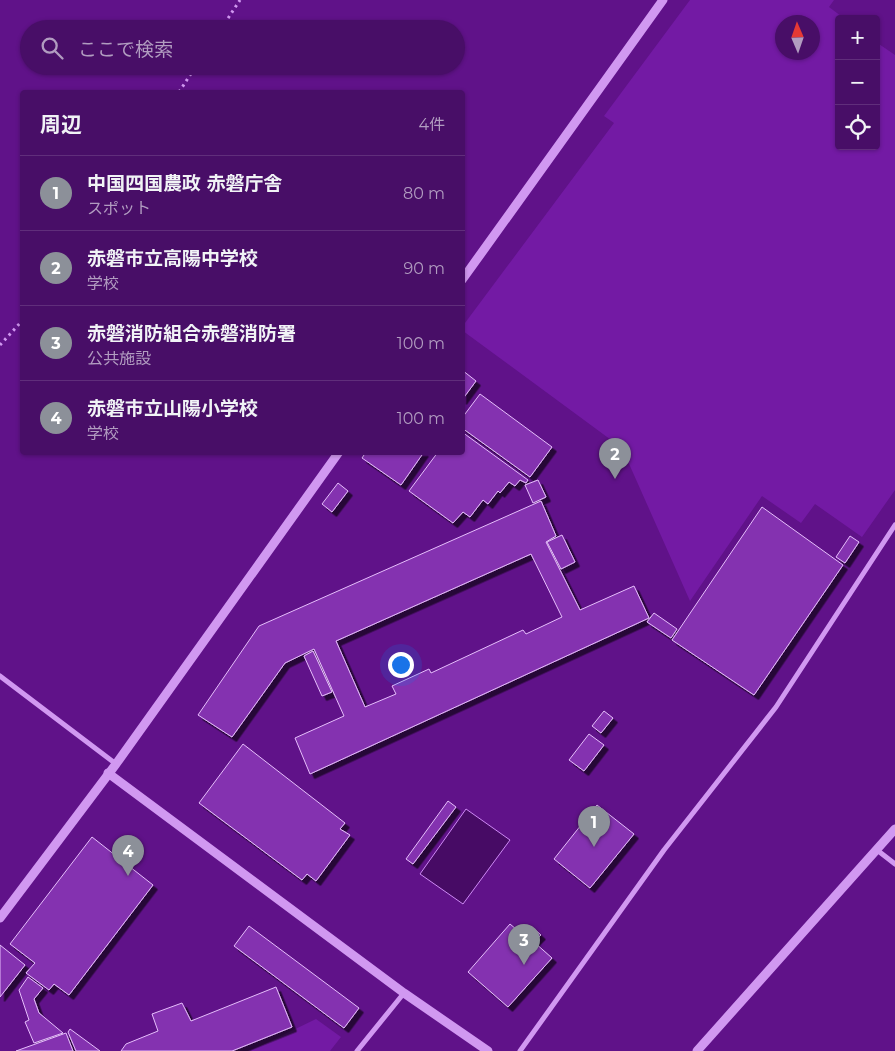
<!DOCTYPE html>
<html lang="ja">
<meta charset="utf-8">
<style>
body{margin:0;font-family:Montserrat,"Noto Sans JP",sans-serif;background:#4f176d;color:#f1f3f6}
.controls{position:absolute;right:15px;top:15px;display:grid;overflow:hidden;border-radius:5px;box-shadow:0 1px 4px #0004}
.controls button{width:45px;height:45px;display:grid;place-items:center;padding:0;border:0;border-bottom:1px solid #602e7b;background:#480e67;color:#f1f3f6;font:25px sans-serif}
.compass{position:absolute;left:775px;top:15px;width:45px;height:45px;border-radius:50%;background:#480e67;box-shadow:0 1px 4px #0004;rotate:358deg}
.you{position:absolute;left:400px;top:664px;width:18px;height:18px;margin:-12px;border:4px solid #fff;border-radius:50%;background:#1a73e8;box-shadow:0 0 0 8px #1a73e833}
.badge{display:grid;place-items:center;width:32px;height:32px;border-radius:50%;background:#8c9099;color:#fff;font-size:16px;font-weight:700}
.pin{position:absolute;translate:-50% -41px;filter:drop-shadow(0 1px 2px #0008)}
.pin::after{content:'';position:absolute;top:26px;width:18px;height:15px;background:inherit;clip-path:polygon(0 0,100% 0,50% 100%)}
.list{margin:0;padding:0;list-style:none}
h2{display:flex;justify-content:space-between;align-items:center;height:65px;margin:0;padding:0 20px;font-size:21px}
h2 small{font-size:16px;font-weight:400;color:#b19cc0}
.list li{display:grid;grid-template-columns:32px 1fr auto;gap:15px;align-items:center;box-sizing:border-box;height:75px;padding:0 20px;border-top:1px solid #602e7b}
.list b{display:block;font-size:19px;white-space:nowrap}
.list p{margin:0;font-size:16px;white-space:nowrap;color:#b19cc0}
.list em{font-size:16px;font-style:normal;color:#b19cc0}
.icon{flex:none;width:28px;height:28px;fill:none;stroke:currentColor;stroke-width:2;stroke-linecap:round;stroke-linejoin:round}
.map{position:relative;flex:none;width:895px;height:1051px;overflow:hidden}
.search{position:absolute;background:#480e67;box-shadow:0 1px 4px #0004;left:20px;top:20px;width:445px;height:55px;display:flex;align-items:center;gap:12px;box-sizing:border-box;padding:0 18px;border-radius:28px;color:#b19cc0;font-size:19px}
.panel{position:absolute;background:#480e67;box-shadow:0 1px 4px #0004;left:20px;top:90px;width:445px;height:365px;border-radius:5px}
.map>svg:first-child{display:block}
.green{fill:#731aa4;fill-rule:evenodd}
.water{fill:#470b65;stroke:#cd89f4}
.building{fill:#8431b0;stroke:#e6befc;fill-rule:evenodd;filter:url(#shadow)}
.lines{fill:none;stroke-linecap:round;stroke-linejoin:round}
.path{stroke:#d198f1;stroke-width:3;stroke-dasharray:2.5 4;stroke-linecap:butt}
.minor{stroke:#d198f1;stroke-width:5}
.tertiary{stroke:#d198f1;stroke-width:9}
</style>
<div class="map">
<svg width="895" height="1051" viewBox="0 0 895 1051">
<defs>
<filter id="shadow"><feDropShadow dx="4.5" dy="4.5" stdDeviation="0" flood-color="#0009"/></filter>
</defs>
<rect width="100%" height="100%" fill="#601289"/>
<g class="green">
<path d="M690,0H834L829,7L845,19H839V146H876V42L895,55V490L862,537L815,504L801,523L762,496L690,601L622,448L463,331L462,327L614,123L604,116ZM782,22H812V52H782Z"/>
<path d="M316,1019L341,1037L330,1051H250Z"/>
</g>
<path class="water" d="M466,809L510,840L463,904L420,874Z"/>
<g class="building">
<path d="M462,370L476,381L462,400Z"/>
<path d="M480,394L552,447L530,477L462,428V418Z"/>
<path d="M462,432L528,480L526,483L520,480L515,486L509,482L500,493L498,491L488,504L483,500L470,517L463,512L453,523L409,491L438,452H462Z"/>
<path d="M366,452H424L401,485L362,458Z"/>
<path d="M538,480L546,497L533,503L525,485Z"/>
<path d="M338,483L348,491L332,512L322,504Z"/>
<path d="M541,501L556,536L546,542L580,610L634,586L649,618L310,774L295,738L344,716L314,649L285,663L232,737L198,715L259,626ZM531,554L562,617L526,634L523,630L431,673L429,669L392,686L396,694L365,707L336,641Z"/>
<path d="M762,507L843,565L754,695L672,640Z"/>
<path d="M562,535L575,562L561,569L547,542Z"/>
<path d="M850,536L859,542L845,563L836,557Z"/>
<path d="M654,613L677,629L671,638L647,622Z"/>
<path d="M313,651L332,692L322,696L304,656Z"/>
<path d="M604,711L613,718L601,733L592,726Z"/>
<path d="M589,734L604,745L584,771L569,760Z"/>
<path d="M243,744L345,823L340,829L350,835L316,881L307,874L302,880L199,803Z"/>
<path d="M448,801L456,807L413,864L406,859Z"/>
<path d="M597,805L634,834L590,888L554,859Z"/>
<path d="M92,837L153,885L69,995L54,984L49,990L26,973L35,963L10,944Z"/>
<path d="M510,924L523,935L531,926L541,935L534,942L552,958L508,1007L468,972Z"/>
<path d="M249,926L359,1008L344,1028L234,946Z"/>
<path d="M0,945L25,965L0,997Z"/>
<path d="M28,977L43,988L34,999L39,1013L63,1033L34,1043L25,1022L29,1020L19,990Z"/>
<path d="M276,987L292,1027L232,1051H121L126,1044L158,1031L152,1014L182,1003L191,1021Z"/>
<path d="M70,1029L100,1051H76L68,1032Z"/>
<path d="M66,1033L73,1051H16Z"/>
</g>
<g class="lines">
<g class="path">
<path d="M221,29L240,0"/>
<path d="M179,92L196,66"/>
<path d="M0,345L22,321"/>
</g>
<g class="minor">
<path d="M0,676L116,764"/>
<path d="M877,850L895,864"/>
<path d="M357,1051L404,993"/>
<path d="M520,1051L664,850L776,707L895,525"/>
</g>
<g class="tertiary">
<path d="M462,280L663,0"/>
<path d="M108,773L404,993L488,1051"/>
<path d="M0,918L116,764L339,452"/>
<path d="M697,1051L895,829"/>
</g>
</g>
</svg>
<div class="controls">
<button>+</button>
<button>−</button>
<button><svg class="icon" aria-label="locate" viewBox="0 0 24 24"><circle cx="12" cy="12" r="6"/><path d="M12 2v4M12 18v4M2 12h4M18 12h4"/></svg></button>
</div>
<svg class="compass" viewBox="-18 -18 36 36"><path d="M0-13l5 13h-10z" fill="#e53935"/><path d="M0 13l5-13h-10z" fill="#b19cc0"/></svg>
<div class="you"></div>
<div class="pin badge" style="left:594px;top:847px">1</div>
<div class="pin badge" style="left:615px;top:479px">2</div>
<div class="pin badge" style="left:524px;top:965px">3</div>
<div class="pin badge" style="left:128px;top:876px">4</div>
<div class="search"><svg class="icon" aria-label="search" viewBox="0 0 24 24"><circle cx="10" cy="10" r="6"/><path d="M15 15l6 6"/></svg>ここで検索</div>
<section class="panel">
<h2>周辺<small>4件</small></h2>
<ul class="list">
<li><span class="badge">1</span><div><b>中国四国農政 赤磐庁舎</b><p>スポット</p></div><em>80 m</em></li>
<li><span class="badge">2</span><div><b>赤磐市立高陽中学校</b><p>学校</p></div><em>90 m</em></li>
<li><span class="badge">3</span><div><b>赤磐消防組合赤磐消防署</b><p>公共施設</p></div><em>100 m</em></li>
<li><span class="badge">4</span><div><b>赤磐市立山陽小学校</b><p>学校</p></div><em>100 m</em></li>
</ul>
</section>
</div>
